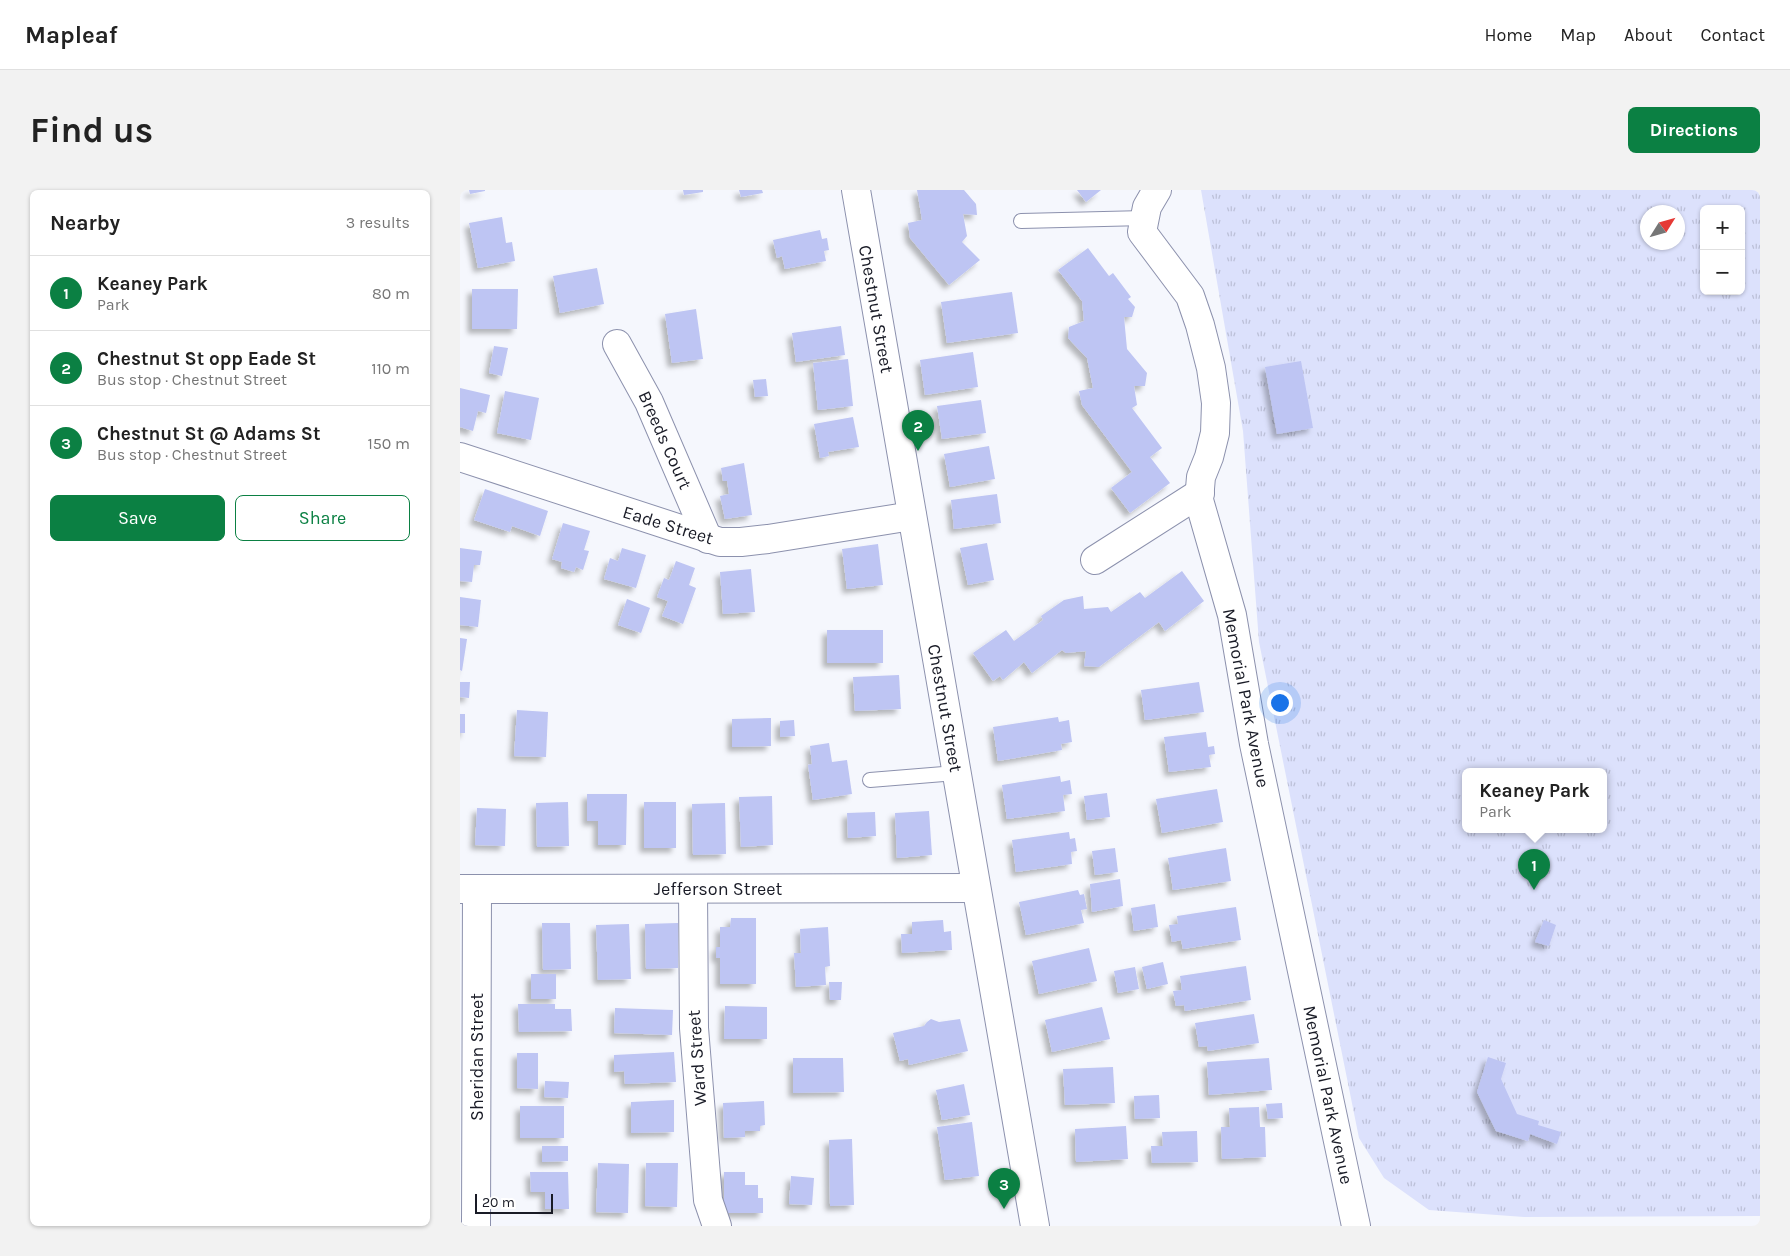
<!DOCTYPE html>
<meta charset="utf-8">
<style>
body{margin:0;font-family:Karla,sans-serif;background:#f2f2f2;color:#222}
.controls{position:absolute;right:15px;top:15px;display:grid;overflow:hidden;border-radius:8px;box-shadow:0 1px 4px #0004}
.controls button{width:45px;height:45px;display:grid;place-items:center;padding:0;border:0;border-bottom:1px solid #e0e0e0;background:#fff;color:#222;font:25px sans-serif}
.compass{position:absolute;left:1180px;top:15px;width:45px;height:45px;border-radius:50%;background:#fff;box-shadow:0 1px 4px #0004;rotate:53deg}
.scale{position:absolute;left:15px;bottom:12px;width:78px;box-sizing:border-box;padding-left:5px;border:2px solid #191b26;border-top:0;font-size:14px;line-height:18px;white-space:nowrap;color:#191b26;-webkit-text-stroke:4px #fff;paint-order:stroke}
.you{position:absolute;left:819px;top:512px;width:18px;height:18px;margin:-12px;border:4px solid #fff;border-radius:50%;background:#1a73e8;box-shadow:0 0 0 8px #1a73e833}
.badge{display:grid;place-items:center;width:32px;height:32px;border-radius:50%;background:#0b8043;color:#fff;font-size:16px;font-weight:700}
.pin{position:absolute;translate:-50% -41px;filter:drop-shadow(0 1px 2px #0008)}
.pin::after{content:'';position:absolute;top:26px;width:18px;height:15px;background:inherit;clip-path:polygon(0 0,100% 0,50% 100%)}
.popup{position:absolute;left:1002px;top:578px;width:145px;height:65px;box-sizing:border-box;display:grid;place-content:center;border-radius:8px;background:#fff;filter:drop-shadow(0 1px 4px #0005);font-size:16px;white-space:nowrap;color:#767676}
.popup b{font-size:19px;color:#222}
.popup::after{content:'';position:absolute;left:50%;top:100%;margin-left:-10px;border:10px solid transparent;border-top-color:#fff}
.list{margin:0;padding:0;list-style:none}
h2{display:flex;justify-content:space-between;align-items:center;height:65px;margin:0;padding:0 20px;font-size:21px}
h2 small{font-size:16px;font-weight:400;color:#767676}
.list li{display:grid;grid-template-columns:32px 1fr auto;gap:15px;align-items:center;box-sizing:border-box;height:75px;padding:0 20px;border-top:1px solid #e0e0e0}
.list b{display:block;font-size:19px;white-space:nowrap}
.list p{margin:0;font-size:16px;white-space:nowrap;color:#767676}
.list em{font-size:16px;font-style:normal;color:#767676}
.actions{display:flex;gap:10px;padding:15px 20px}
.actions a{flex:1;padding:11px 0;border:1px solid #0b8043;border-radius:8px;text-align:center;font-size:18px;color:#0b8043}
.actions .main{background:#0b8043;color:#fff}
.map{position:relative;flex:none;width:1300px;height:1036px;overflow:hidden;border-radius:8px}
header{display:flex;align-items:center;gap:30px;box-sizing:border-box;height:70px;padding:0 25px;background:#fff;border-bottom:1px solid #e0e0e0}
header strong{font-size:24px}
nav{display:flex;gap:28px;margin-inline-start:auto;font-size:18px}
.intro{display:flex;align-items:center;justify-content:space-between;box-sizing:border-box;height:120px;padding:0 30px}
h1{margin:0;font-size:35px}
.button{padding:12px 22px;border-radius:8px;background:#0b8043;color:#fff;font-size:18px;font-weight:700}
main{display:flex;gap:30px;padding:0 30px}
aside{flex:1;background:#fff;border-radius:8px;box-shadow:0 1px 4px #0004}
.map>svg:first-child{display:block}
.park{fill:url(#park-tufts);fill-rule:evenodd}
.building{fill:#bec5f3;filter:url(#shadow)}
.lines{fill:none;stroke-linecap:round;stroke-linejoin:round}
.service-casing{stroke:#8c91ad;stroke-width:16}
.minor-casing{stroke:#8c91ad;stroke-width:30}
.primary-casing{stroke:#8c91ad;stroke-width:30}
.service{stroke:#fff;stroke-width:14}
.minor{stroke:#fff;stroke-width:28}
.primary{stroke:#fff;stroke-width:28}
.labels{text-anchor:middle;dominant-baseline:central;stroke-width:4;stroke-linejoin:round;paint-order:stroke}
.street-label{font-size:18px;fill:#191b26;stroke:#fff}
</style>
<header>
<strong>Mapleaf</strong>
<nav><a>Home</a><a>Map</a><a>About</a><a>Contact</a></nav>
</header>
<div class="intro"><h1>Find us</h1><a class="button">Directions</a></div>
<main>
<aside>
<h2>Nearby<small>3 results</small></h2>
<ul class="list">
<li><span class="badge">1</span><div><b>Keaney Park</b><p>Park</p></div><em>80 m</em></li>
<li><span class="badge">2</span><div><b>Chestnut St opp Eade St</b><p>Bus stop · Chestnut Street</p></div><em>110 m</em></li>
<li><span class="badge">3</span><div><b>Chestnut St @ Adams St</b><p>Bus stop · Chestnut Street</p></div><em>150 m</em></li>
</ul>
<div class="actions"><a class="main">Save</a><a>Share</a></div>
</aside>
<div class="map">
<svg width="1300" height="1036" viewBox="0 0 1300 1036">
<defs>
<pattern id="park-tufts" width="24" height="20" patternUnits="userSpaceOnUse" patternTransform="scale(1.25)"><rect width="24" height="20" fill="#dce1fc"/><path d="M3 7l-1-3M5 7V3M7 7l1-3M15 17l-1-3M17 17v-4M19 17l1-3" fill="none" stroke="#bcc0d8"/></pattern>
<filter id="shadow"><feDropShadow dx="-4.5" dy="4.5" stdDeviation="2.5" flood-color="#0004"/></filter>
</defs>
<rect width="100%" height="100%" fill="#f5f7fd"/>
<path class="park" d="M741,0H1300V1026L1064,1027L969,1020L924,988L899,948L799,452L783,241ZM1244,19H1281V101H1244ZM1188,22H1218V52H1188ZM1005,581H1143V639H1005Z"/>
<g class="building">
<path d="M9,0H25V1L10,4Z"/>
<path d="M223,0H243V2L224,5Z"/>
<path d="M279,0H302L303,3L281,7Z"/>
<path d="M457,0H504L516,14L517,25L503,24L507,46L502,52L520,70L489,95L450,48L448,33L462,30Z"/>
<path d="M617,0H641L626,12Z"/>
<path d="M42,27L46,53L52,52L55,71L18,78L9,33Z"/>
<path d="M360,40L362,49L367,48L369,60L364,61L366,71L325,79L322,66L317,68L313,50Z"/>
<path d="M628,58L649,86L653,83L671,107L668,109L675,117L672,127H664L667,159L687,183L685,196H674L677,215L672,218L702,258L690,267L710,293L670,323L651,298L672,282L622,215L619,201L633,198L627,168L608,148L609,137L624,131L622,111L598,80Z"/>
<path d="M137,78L144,114L100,123L93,86Z"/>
<path d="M12,99H58L57,139H12Z"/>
<path d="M552,102L558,143L487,153L481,112Z"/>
<path d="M236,119L243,169L212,173L205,124Z"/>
<path d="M381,136L385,165L336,172L332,143Z"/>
<path d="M34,156L48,158L42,186L29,183Z"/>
<path d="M513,162L518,197L465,205L460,170Z"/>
<path d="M388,169L393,216L358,220L353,173Z"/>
<path d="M841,171L853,238L817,244L805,177Z"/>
<path d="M306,189L308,206L295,207L293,190Z"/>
<path d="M0,198L30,205L26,223L18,221L13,241L0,237Z"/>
<path d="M45,201L79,208L71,250L37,243Z"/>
<path d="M521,210L526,243L482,249L477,216Z"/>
<path d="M393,227L399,257L368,262L369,266L360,268L354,234Z"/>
<path d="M529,256L535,289L490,297L484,264Z"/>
<path d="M284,273L292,325L265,329L260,306L269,304L267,291H263L261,278Z"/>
<path d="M25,299L88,321L80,346L52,336L50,342L14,330Z"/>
<path d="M537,304L541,333L494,339L491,310Z"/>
<path d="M103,333L130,341L124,360L129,361L123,380L116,377L114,382L101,378L102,372L92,369Z"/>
<path d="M527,353L534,390L508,395L500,358Z"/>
<path d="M418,354L423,395L387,399L382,359Z"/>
<path d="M0,358L22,361L20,375H14L12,392L0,391Z"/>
<path d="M162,358L186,365L176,398L144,389L150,368L158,371Z"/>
<path d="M216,371L235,378L229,395L236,398L223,434L202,426L208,411L197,407L204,388L209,390Z"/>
<path d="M291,379L295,422L263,424L260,382Z"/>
<path d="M722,381L744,411L705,441L699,432L639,477L624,476L626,461L606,463L602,460L572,483L564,472L543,490L540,486L533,491L513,463L546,440L554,451L583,430L581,426L604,410L623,406L624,419L648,417L651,422L680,402L685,408Z"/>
<path d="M0,407L21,410L18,437L0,435Z"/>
<path d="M167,409L190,418L181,443L158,435Z"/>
<rect x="367" y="440" width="56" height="33"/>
<path d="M0,448L7,449L2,481L0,480Z"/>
<path d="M439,485L441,519L395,521L393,487Z"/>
<path d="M0,492H10L9,508L0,507Z"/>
<path d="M739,492L744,522L685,530L681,500Z"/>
<path d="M57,520L88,522L86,567L54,566Z"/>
<rect x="0" y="524" width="5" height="19"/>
<path d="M598,527L599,532L609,530L612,552L601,554L602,560L538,571L533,537Z"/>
<path d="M311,528V556L272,557V529Z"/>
<path d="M334,530L335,546L320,547V531Z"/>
<path d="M746,542L748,557L754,556L755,564L749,565L751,577L709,582L704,547Z"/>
<path d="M369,553L372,572L387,570L392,604L353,610L348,575L352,574L350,556Z"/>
<path d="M600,586L601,592L610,590L612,604L603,605L605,621L547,629L542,595Z"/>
<path d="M757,599L763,632L702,643L696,609Z"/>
<path d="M647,603L650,627L627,630L624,606Z"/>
<path d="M127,604H167L166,655H138V631H127Z"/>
<path d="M312,606L313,655L281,657L279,607Z"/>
<path d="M108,612L109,656L77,657L76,613Z"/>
<rect x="184" y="612" width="32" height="46"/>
<path d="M265,613L266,664L233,665L232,614Z"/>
<path d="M17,618L46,619L45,656L15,655Z"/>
<path d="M469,621L472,665L437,668L435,623Z"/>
<path d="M415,622L416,646L388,648L387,623Z"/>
<path d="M609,642L610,649L615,648L617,661L611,662L612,674L556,682L552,650Z"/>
<path d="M655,658L658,682L635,685L632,661Z"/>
<path d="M766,658L771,691L713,700L708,668Z"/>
<path d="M660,689L663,716L632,722L630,694Z"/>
<path d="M618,700L620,705L624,704L627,719L621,720L624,733L566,745L559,712Z"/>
<path d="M695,714L698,737L674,741L671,718Z"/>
<path d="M776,717L781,750L723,759L721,750L712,752L709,735L718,734L717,726Z"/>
<path d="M271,728H296V794H260V768H256V757H260V737H270Z"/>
<path d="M483,730L484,742L491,741L492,760L442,763L441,744H452V732Z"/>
<path d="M1084,730L1096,735L1089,756L1075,752Z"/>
<path d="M82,733H110L111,779L83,780Z"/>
<path d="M218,733V778L186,779L185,734Z"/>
<path d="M169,734L171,789L138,790L136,735Z"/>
<path d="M368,737L370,776L365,777L366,795L336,797L334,763H341L340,739Z"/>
<path d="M629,758L637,791L579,804L572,771Z"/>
<path d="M703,772L708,794L687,799L682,777Z"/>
<path d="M786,776L791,810L725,821L724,815L716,816L713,801L722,800L720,786Z"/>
<path d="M675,777L679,799L658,803L654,781Z"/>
<rect x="71" y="784" width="25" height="25"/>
<path d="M369,792H382L381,810H370Z"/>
<path d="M58,814H95V819H111L112,841L59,842Z"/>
<path d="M265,816L307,817V849H264Z"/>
<path d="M642,817L650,849L592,862L585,830Z"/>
<path d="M155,818L213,820L212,845L154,843Z"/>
<path d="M794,824L799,853L748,861L747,856L739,857L735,833Z"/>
<path d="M471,829L479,832L500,829L508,861L449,875L448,869L440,871L433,843L464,836L467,832Z"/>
<path d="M214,862L216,892L165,894L164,881L154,882V865Z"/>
<path d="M57,863H78V899L57,898Z"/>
<path d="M1028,867L1046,873L1041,889L1057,924L1079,931L1078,935L1101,942L1097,954L1070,944L1068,951L1036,941L1017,902Z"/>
<path d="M333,868H383L384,902L333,903Z"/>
<path d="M809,868L812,900L749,905L747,872Z"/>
<path d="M653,877L655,913L605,915L603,879Z"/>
<path d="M85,891L109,892L108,908L84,907Z"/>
<path d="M504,894L510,925L482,930L476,900Z"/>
<path d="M699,905L700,928L675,929L674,906Z"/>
<path d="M214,910V942L171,943V912Z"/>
<path d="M304,911L305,935L300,936V941H285V947L264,948L263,913Z"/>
<path d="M822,913L823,928L808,929L806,914Z"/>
<rect x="60" y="916" width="44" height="32"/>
<path d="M799,917L800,937H805L806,967L762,969L761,937H770L769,918Z"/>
<path d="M512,932L519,986L485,990L477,937Z"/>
<path d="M666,936L668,969L616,972L615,939Z"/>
<path d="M737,941L738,972L692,973L691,956H703L702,942Z"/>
<path d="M392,949L394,1015L370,1016L369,950Z"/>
<path d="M82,956H108V971L82,972Z"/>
<path d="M138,973L169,974L168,1023L136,1022Z"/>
<path d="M186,973H218L217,1017L185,1016Z"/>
<path d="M70,982H108L109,1019H85V1002H71Z"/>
<path d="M264,982H285V995H298V1008H303V1023H264Z"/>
<path d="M331,986L354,988L352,1015L329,1014Z"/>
</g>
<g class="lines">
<g class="service-casing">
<g id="service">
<path d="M561,31L685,28"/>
<path d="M410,590L496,583"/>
</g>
</g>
<g class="minor-casing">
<g id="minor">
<path d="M697,0L687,17L682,42L730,106L740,135L751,178L756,213L755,243L749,267L741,287L739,310L772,425L794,554L896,1036"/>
<path d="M157,154L189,212L248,349"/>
<path d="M0,267L260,352H281L308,349L452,326"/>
<path d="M635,370L740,303"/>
<path d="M0,699L516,698"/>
<path d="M233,699L234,838L248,1010L257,1036"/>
<path d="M16,1036L17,699"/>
</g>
</g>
<g class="primary-casing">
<path id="primary" d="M396,0L575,1036"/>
</g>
<use href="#service" class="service"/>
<use href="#minor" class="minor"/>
<use href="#primary" class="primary"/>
</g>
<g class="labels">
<g class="street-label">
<text transform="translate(416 119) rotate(80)">Chestnut Street</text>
<text transform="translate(205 250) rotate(66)">Breeds Court</text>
<text transform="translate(208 335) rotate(17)">Eade Street</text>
<text transform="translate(786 508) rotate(79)">Memorial Park Avenue</text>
<text transform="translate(485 518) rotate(80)">Chestnut Street</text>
<text x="258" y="699">Jefferson Street</text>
<text transform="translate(17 867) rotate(-90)">Sheridan Street</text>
<text transform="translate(237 868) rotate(-94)">Ward Street</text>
<text transform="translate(868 905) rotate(78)">Memorial Park Avenue</text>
</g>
</g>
</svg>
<div class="controls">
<button>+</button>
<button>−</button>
</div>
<svg class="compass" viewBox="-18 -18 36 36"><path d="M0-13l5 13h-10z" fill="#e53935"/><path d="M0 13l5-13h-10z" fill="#767676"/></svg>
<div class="scale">20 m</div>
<div class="you"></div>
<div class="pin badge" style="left:1074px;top:700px">1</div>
<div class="popup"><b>Keaney Park</b>Park</div>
<div class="pin badge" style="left:458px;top:261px">2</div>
<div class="pin badge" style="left:544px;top:1019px">3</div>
</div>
</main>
